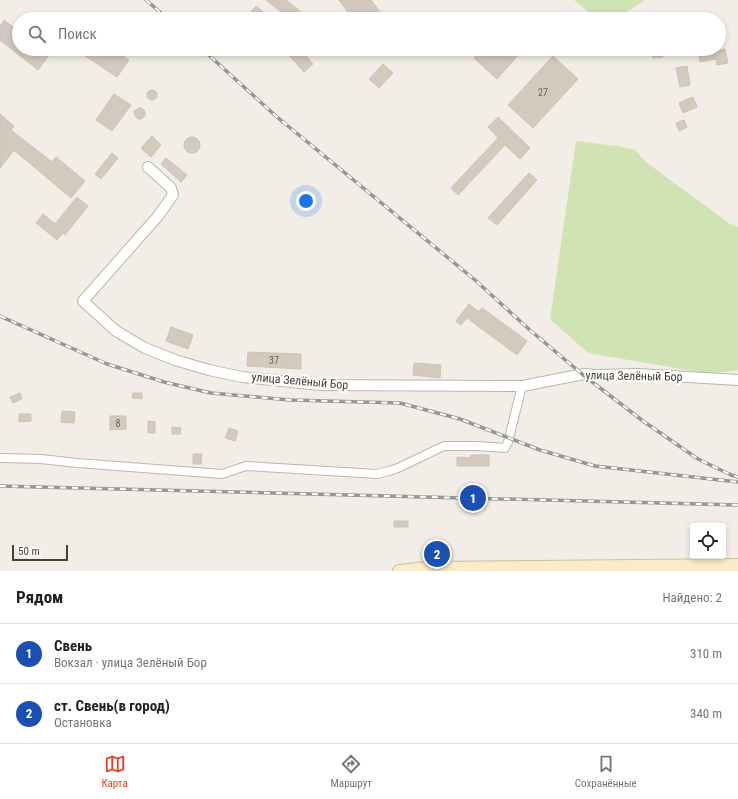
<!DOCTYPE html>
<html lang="ru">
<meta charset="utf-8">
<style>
body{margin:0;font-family:"Roboto Condensed",sans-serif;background:#f2f2f2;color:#222}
.controls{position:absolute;right:12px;bottom:12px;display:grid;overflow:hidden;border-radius:4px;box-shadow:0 2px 6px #0003}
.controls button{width:36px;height:36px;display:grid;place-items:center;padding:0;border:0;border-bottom:1px solid #e0e0e0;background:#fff;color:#222;font:20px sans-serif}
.scale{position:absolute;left:12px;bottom:10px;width:56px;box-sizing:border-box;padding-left:4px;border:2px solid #453f36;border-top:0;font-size:11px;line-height:14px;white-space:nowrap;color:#453f36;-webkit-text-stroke:3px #fff;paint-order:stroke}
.you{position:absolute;left:306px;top:201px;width:14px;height:14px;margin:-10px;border:3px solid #fff;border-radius:50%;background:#1a73e8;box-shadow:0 0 0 6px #1a73e833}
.badge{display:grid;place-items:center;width:26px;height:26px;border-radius:50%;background:#ea3c26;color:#fff;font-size:13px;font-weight:700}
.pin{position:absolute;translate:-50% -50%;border:2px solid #fff;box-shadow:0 1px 4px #0006}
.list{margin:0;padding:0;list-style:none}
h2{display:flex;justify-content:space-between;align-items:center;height:52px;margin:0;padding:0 16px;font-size:17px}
h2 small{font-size:13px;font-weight:400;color:#767676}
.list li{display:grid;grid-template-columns:26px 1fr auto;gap:12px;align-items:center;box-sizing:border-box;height:60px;padding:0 16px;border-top:1px solid #e0e0e0}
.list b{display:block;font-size:15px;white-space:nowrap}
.list p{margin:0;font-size:13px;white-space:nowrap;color:#767676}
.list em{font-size:13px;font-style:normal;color:#767676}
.icon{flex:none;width:22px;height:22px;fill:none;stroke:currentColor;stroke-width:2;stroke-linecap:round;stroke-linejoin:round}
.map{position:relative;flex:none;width:738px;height:571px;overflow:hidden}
.search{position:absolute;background:#fff;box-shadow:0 2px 6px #0003;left:12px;right:12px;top:12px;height:44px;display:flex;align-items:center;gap:10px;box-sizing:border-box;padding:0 14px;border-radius:22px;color:#767676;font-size:15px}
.sheet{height:172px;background:#fff}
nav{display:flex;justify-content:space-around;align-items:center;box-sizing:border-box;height:56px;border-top:1px solid #e0e0e0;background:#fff;font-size:11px;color:#767676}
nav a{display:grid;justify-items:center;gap:2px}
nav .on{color:#ea3c26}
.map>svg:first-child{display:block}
.green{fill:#cfe4b2}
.building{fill:#d3cabd;stroke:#cdc1b1}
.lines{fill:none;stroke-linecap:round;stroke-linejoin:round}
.minor-casing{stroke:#bdb6aa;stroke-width:10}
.tertiary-casing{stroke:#bdb6aa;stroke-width:12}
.secondary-casing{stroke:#cfbf99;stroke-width:14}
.minor{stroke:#fff;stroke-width:8}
.tertiary{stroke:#fff;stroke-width:10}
.secondary{stroke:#faecc9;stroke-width:12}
.rail-casing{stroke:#969696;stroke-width:3.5}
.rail{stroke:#fff;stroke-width:2;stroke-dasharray:6;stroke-linecap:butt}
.labels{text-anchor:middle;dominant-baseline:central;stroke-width:4;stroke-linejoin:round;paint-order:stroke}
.number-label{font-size:10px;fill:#686258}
.street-label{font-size:12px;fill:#453f36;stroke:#fff}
</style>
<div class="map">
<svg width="738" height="571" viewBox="0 0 738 571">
<rect width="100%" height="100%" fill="#f2eee7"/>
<g class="green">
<path d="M574,0H645L615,19H597Z"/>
<path d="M576,141L618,146L635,150L647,163L730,224L738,227V370L711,374L588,353L550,319Z"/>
</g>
<g class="building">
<path d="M266,0H286L301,12L295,19H290Z"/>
<path d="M339,0H371L381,13L372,19H353Z"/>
<path d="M256,6L265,14L261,19H254L249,14Z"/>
<path d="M4,20L19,32V49H41L49,55L38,70L0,40V26Z"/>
<path d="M75,49H112L129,60L117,77Z"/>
<path d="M292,49H300L313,64L304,72L287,53Z"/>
<path d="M482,49H518L521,52L497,79L474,58Z"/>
<path d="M661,49L663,57L653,58L652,50Z"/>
<path d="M698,49H705L706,54L725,49L728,63L717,65L716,59L700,62Z"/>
<path d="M553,56L578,79L533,128L508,105Z"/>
<path d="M383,64L393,73L379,88L369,79Z"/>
<path d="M687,66L690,85L680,87L676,68Z"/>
<circle cx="152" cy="95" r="5"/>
<path d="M114,94L131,105L112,131L96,120Z"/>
<path d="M693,97L697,107L683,113L679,103Z"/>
<path d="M139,108H141L145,111V116L141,119H138L135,116L134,111Z"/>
<path d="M0,114L14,126L11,130L52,162L56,157L85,181L71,198L14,150L0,168Z"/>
<path d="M498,117L530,148L520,159L505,145L458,195L451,188L498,138L488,127Z"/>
<path d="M684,120L687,127L679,131L676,123Z"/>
<path d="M152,136L161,145L151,157L141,148Z"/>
<circle cx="192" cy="145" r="8"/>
<path d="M112,153L118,158L101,179L95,174Z"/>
<path d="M166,158L187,175L181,182L161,164Z"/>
<path d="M529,173L537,180L497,225L488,218Z"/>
<path d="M77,197L88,206L65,235L63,233L57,240L36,223L43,214L55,224Z"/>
<path d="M469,304L479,312L482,308L527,341L517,355L467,318L461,325L456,321Z"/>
<path d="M171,327L193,335L188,349L166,341Z"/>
<path d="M248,352L301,354V369L247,366Z"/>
<path d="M414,363L441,365L440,378L413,375Z"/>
<path d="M20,393L22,399L13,403L10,397Z"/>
<path d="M133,393H142V399L132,398Z"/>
<path d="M62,411L75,412L74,423L61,422Z"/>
<path d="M19,414H31V421L19,422Z"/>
<path d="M110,416H126V429L110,430Z"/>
<path d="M148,421L155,422V433H148Z"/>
<path d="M172,427L181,428L180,434H172Z"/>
<path d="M229,428L238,431L235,441L225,438Z"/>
<path d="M193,454H202L201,464H193Z"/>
<path d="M471,455H489V466H457V457L471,458Z"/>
<rect x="394" y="521" width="14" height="6"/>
</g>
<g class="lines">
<g class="minor-casing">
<path id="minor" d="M0,458L41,459L77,463L222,474L246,466L377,474L389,471L398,468L444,446H477L505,448L508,442L522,386"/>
</g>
<g class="tertiary-casing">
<path id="tertiary" d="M148,167L171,188L173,195L158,216L83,301L116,331L145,348L175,360L209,370L242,377L320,385L522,386L584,374L595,375L638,374L738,380"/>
</g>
<g class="secondary-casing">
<path id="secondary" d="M399,571L426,568L738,565"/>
</g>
<use href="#minor" class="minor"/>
<use href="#tertiary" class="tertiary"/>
<use href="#secondary" class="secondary"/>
<g class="rail-casing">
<g id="rail">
<path d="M146,0L168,19"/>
<path d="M202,49L277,117L475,280L531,331L582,374L643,421L698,459L731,475L738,477"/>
<path d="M0,316L107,364L164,382L211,393L290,400L400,403L460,419L540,450L595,466L738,482"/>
<path d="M0,486L738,505"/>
</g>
</g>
<use href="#rail" class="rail"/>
</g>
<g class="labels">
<g class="number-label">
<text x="543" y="92">27</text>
<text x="274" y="360">37</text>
<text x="118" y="423">8</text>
</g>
<g class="street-label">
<text transform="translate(634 376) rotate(1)">улица Зелёный Бор</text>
<text transform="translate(300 381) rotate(5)">улица Зелёный Бор</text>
</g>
</g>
</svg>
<div class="controls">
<button><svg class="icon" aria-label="locate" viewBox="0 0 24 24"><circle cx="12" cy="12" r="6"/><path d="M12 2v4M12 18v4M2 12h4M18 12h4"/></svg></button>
</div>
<div class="scale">50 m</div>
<div class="you"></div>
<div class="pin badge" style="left:473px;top:498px;background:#1a4fb4">1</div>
<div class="pin badge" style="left:437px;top:554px;background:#1a4fb4">2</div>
<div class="search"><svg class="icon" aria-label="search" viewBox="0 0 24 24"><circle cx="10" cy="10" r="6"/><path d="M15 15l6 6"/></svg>Поиск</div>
</div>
<section class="sheet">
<h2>Рядом<small>Найдено: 2</small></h2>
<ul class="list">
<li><span class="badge" style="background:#1a4fb4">1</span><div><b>Свень</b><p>Вокзал · улица Зелёный Бор</p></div><em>310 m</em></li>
<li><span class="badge" style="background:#1a4fb4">2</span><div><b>ст. Свень(в город)</b><p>Остановка</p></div><em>340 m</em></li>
</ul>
</section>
<nav>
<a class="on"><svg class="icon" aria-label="map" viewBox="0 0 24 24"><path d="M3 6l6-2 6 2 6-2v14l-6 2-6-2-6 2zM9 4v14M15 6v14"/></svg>Карта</a>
<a><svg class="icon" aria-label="directions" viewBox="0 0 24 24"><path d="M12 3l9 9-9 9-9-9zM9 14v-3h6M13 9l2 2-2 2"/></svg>Маршрут</a>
<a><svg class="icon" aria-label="saved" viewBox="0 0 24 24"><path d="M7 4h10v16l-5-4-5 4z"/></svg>Сохранённые</a>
</nav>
